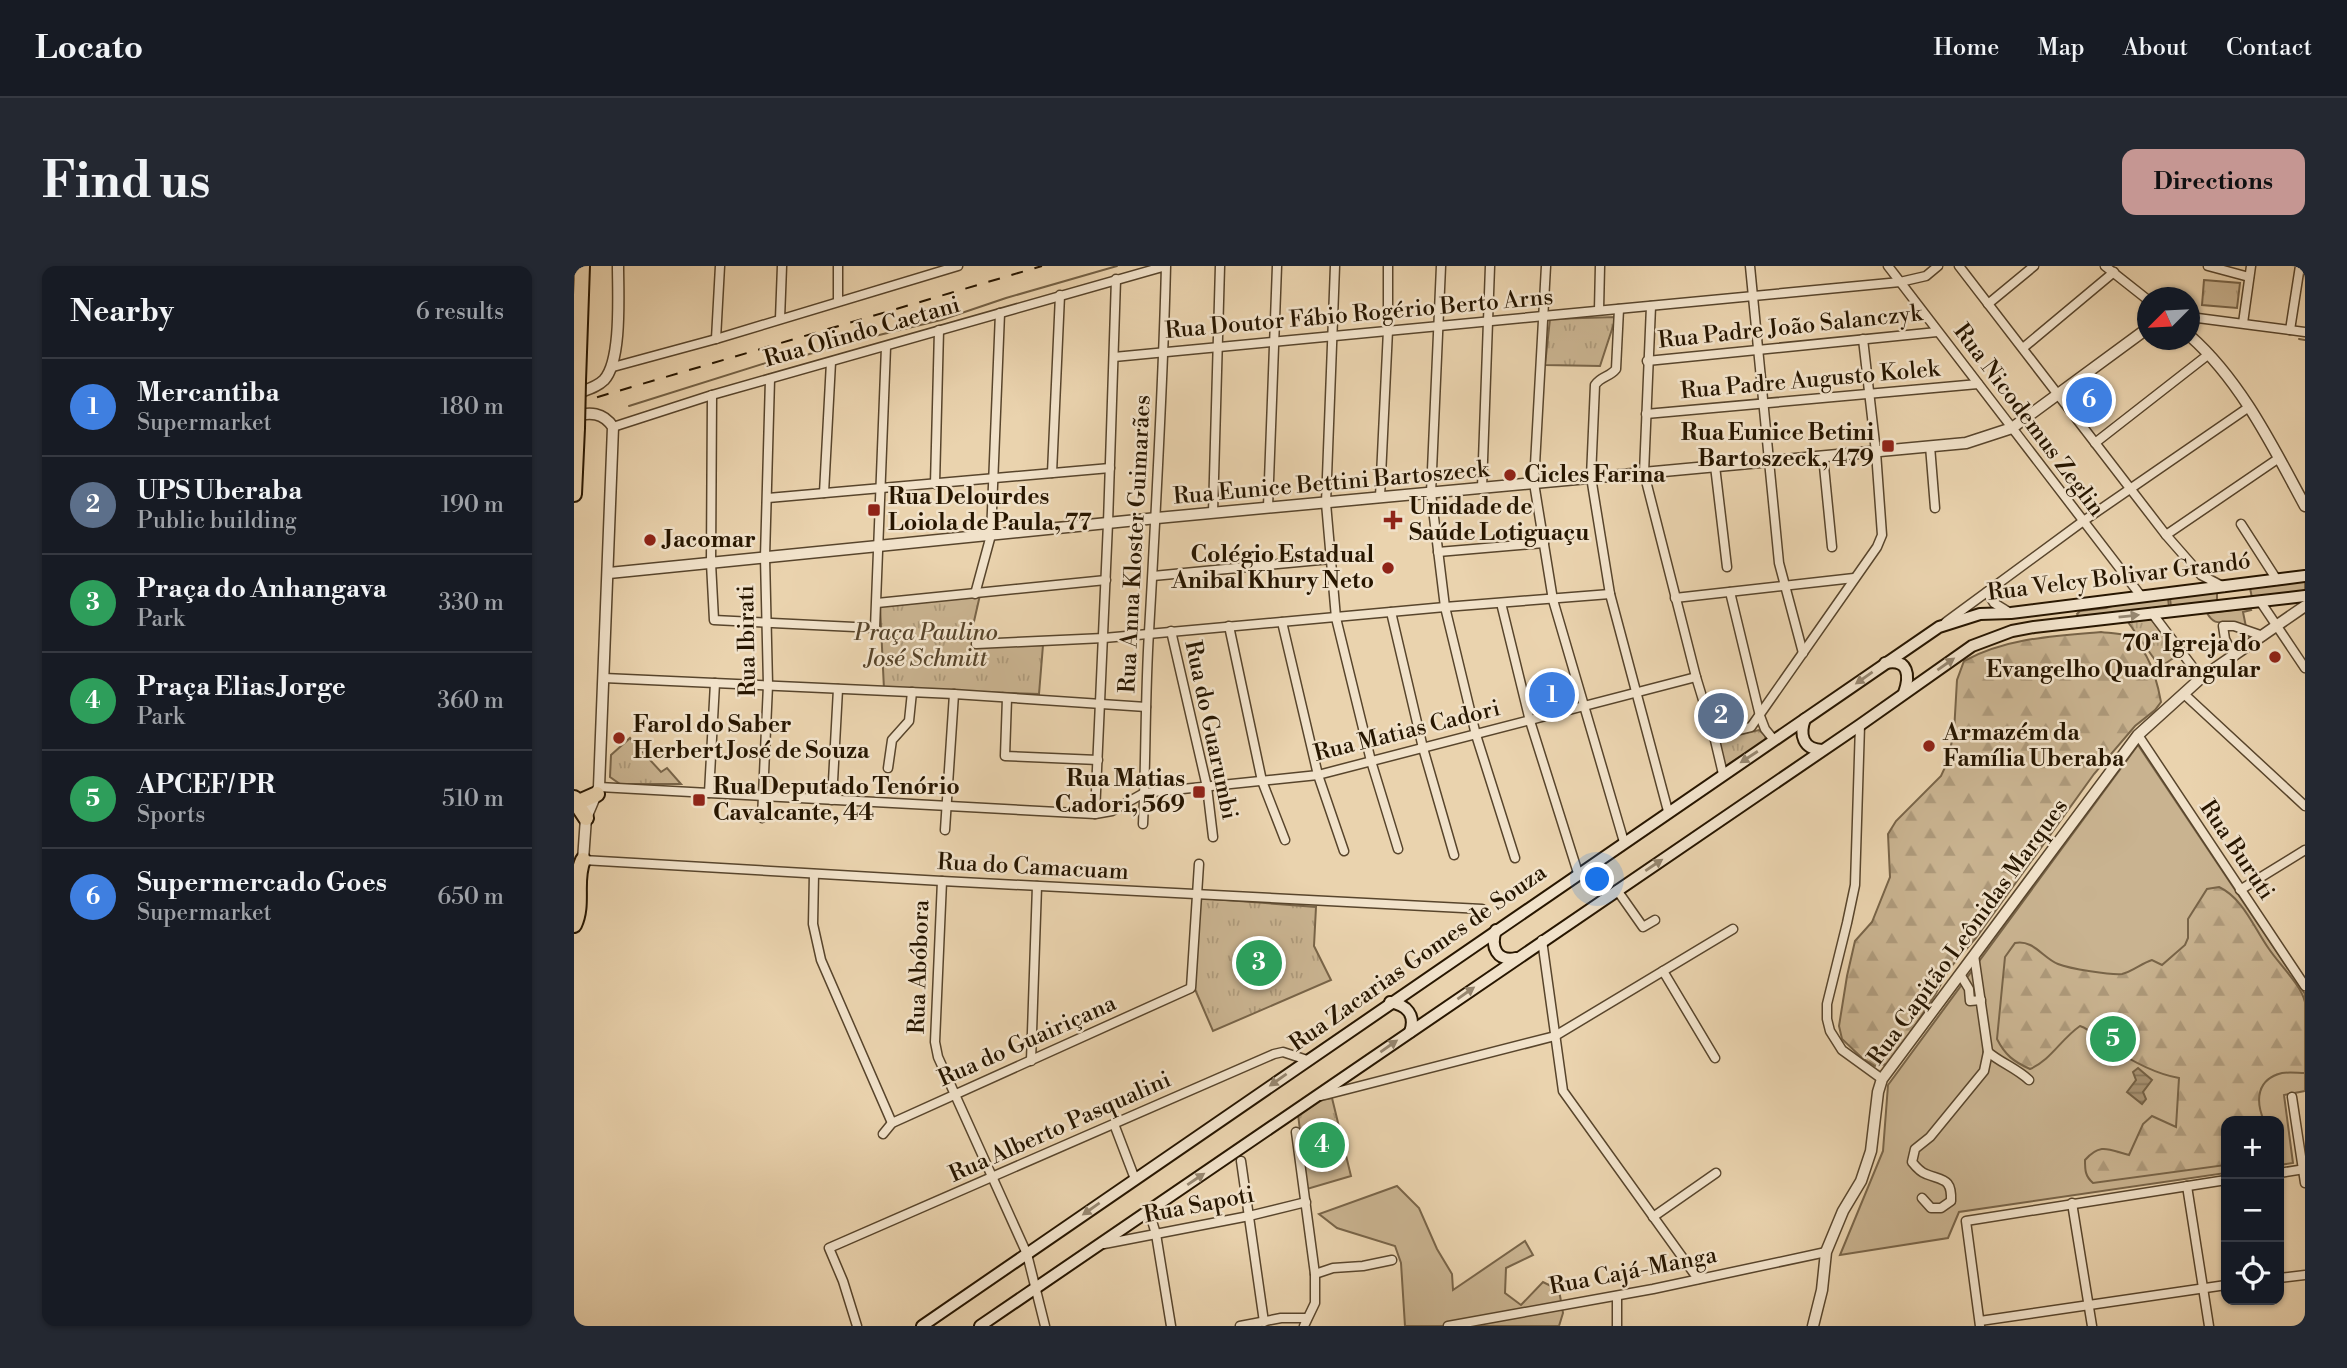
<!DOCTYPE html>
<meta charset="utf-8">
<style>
body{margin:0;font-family:"Libre Bodoni",serif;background:#242831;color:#f1f3f6}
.controls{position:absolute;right:21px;bottom:21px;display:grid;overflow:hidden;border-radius:14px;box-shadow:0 2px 5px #0004}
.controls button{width:63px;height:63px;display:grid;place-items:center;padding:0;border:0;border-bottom:2px solid #363941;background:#171b24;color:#f1f3f6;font:35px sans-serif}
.compass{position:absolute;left:1563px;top:21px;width:63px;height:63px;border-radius:50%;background:#171b24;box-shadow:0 2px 5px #0004;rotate:246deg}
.you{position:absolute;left:1024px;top:614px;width:24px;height:24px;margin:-18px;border:5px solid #fff;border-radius:50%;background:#1a73e8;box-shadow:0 0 0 10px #1a73e833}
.badge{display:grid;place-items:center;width:46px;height:46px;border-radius:50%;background:#c59692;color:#fff;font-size:23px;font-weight:700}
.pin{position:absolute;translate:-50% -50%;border:4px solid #fff;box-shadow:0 2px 7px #0006}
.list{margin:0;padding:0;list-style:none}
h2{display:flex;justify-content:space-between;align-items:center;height:91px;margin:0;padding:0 28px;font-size:30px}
h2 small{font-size:23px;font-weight:400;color:#9ea1a6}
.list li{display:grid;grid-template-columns:46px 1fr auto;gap:21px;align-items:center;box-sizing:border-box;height:98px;padding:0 28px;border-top:2px solid #363941}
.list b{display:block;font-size:26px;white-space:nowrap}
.list p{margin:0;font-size:23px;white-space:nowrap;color:#9ea1a6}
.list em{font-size:23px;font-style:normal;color:#9ea1a6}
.icon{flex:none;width:38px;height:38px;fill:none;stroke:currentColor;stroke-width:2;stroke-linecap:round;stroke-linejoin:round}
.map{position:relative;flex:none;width:1731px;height:1060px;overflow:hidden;border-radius:14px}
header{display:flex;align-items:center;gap:42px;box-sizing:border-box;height:98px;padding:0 35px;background:#171b24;border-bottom:2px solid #363941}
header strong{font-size:33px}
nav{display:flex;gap:38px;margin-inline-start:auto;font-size:24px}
.intro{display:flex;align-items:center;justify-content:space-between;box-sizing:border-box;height:168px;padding:0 42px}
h1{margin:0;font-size:49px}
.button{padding:18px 32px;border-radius:14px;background:#c59692;color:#111;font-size:24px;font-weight:700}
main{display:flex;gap:42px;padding:0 42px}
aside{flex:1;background:#171b24;border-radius:14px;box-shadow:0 2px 5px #0004}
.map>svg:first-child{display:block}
.grass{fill:#c9b390;stroke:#786448;stroke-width:2}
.forest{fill:url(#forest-firs);stroke:#786448;stroke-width:2}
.park{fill:url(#park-tufts);stroke:#786448;stroke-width:2}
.water{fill:url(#water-rules);stroke:#746145;stroke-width:2}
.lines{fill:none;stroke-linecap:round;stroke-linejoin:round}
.stream{stroke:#746145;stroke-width:2}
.minor-casing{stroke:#58452c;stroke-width:11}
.tertiary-casing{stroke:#58452c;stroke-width:13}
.secondary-casing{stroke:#271600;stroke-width:14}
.motorway-casing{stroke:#271600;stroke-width:18}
.minor{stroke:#f1e2ca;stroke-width:8}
.tertiary{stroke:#f1e2ca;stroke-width:10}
.secondary{stroke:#f1e2ca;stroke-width:10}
.motorway{stroke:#ead3ae;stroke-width:14}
.rail{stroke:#271600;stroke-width:2;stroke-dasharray:12 12;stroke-linecap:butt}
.motorway-bridge-casing{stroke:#271600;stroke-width:18;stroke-linecap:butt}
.motorway-bridge{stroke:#ead3ae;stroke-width:14}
.oneway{fill:#96866f}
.poi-dot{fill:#8f2418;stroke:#f1e2ca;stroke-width:2.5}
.labels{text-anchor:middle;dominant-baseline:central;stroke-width:5;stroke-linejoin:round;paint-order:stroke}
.street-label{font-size:23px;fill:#271600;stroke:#f1e2ca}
.poi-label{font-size:23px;font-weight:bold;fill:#271600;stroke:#f1e2ca;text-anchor:start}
.park-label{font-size:23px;font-style:italic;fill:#58452b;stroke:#f1e2ca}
</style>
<header>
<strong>Locato</strong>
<nav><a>Home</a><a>Map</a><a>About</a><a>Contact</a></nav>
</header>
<div class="intro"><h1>Find us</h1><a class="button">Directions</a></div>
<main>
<aside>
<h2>Nearby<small>6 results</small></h2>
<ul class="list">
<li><span class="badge" style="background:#3f7fe0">1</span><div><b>Mercantiba</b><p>Supermarket</p></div><em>180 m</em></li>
<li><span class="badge" style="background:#5c6f8a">2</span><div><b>UPS Uberaba</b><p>Public building</p></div><em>190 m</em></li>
<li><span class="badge" style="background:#2e9e5b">3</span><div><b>Praça do Anhangava</b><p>Park</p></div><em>330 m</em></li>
<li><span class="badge" style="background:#2e9e5b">4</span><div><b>Praça Elias Jorge</b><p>Park</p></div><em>360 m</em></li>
<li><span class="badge" style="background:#2e9e5b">5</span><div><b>APCEF/ PR</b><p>Sports</p></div><em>510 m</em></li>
<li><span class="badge" style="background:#3f7fe0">6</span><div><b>Supermercado Goes</b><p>Supermarket</p></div><em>650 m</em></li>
</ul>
</aside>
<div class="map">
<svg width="1731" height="1060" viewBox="0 0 1731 1060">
<defs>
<pattern id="forest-firs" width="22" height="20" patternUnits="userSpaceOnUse" patternTransform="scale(1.75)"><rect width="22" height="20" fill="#c9b390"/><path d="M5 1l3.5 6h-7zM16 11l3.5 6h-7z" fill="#ad997a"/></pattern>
<pattern id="park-tufts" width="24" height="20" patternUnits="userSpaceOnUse" patternTransform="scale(1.75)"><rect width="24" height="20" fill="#c9b390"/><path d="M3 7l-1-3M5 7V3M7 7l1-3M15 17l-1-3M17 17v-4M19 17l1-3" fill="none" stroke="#ad997a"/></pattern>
<pattern id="water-rules" width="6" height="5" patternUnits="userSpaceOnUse" patternTransform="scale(1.75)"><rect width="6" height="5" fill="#a89373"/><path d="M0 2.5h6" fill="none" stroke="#89775c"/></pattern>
</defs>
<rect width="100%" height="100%" fill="#ead3ae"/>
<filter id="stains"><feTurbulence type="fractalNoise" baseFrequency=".00286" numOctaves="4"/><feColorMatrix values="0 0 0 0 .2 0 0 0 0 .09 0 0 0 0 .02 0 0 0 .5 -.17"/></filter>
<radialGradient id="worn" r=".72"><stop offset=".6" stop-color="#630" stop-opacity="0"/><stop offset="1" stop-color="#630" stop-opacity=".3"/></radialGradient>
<g class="grass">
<path d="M1731,315V326L1678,332L1676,322Z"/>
<path d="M1643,326V336L1597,341L1596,332Z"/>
<path d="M1594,332L1595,341L1505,351L1503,348L1506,345L1532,342L1547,337Z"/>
<path d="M1676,342L1677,344L1669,346L1672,361C1670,360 1662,356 1660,356C1647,355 1641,361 1633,347Z"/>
<path d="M1564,479L1731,728V825L1710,829L1719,897L1705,899V855H1652V907L1385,946L1374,972L1266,989L1309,885L1314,819Z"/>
<path d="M823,920L845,942L863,983L878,1008L879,1024L951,975L959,989L932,1002L931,1027L947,1039L969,1016L985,1024L989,1047L985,1060H831L827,997L821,980L763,962L745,948Z"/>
</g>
<g class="forest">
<path d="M1527,366C1534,367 1542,367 1550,369C1574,377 1583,414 1587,436L1581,444L1561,460L1520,508L1402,672L1375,703L1361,729L1327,781L1313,798L1301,800L1288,792L1268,773L1265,760L1273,710L1281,675L1298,656L1316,611L1314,568L1322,555L1367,510L1373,497L1380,466L1383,414L1390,395C1433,372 1479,370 1527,366Z"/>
<path d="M1645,621C1669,632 1680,662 1695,683C1705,698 1727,719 1731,736C1731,752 1731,789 1731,807C1724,807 1716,806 1708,807C1683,813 1681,834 1690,855H1652V899L1519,917C1511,910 1511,904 1511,894C1527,876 1535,884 1555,889L1569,858L1578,850L1602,861L1605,812C1581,808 1554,793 1533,779C1523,773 1518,764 1506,760C1487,773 1477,794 1456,803C1440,796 1431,789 1423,773L1431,691L1441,677C1459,673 1469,692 1484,698C1496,703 1537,709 1548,708C1558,706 1568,697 1578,694L1588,699L1611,679L1614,672V653L1633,623Z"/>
</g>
<g class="park">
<path d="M1630,14L1666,17L1663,42L1628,39Z"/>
<path d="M1042,51L1026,100L971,99L976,53Z"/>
<path d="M406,329L396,373L403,381L469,379L465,428L310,423L306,340Z"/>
<path d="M1577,353L1604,389L1586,401L1554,356Z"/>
<path d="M1185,464L1191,469L1192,474L1150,501L1144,474Z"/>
<path d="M56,472L87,506L93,502L107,518H46L36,511L37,489Z"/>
<path d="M625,632L742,641L740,680L757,714L639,765L620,721Z"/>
<path d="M758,832L777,910L733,923L724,848L740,835Z"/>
</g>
<path class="water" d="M1564,802L1578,814L1569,826L1572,833L1568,838L1553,826L1562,814L1559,806Z"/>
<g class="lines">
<g class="stream">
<path d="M1725,73L1731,74"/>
<path d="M55,140L195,96L229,90L268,78L367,54L432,32L543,0"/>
</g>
<g class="minor-casing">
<g id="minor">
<path d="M761,0L752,237L762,352L797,495L824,583"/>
<path d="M867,0L857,227L871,341L902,469L941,592"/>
<path d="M972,0L960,217L979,334L1050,576"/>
<path d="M1176,0L1205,297L1229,387"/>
<path d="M1314,0L1567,330"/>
<path d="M1385,0L1592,269L1627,309L1650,321"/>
<path d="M1531,0L1574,34"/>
<path d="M1634,0L1675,11"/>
<path d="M264,35V0"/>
<path d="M1414,38L1460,0"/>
<path d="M1077,40L1070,207L1122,411L1140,470L1149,508"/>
<path d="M1045,43L1042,103C1036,111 1027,110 1021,119L1017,211L1036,328L1094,545"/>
<path d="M1025,44L1026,0"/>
<path d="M1616,51L1731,66"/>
<path d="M206,53L208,0"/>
<path d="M1669,57L1677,0"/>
<path d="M1716,64L1726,0"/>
<path d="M142,73L146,0"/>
<path d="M1449,82L1540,6"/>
<path d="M540,91L1326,16L1352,10L1364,0"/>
<path d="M1073,95L1363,66"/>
<path d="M39,101L142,73L384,0"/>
<path d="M138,129L137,297L140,354L301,362L312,81"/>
<path d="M1072,148L1404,118"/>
<path d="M39,161L138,129L592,0C589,122 582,244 575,366C571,430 572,494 569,558"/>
<path d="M1521,177L1635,88"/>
<path d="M1356,180L1361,242"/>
<path d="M1249,190L1258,281"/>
<path d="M1141,200L1153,301"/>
<path d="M478,207L486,29"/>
<path d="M361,218L365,64"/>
<path d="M908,222L916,0"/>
<path d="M250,227L257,96"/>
<path d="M806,231L814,64V0"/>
<path d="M194,232L536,202"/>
<path d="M694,241L703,0"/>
<path d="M639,247L646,0"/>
<path d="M1667,258L1703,314"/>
<path d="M1592,269L1705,192"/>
<path d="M864,286L970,277"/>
<path d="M579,310L757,293"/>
<path d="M1156,326L1186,450L1191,463L1200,474"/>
<path d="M1413,326L1420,337L1433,345"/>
<path d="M401,328L417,269L426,47"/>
<path d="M1101,332L1280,312"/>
<path d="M1686,335L1731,402"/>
<path d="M303,337L532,314"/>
<path d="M927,337L956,455L1004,607"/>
<path d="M817,346L849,482L880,589"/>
<path d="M1578,347L1627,412"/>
<path d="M708,356L744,509L770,585"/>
<path d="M1372,356L1508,256L1675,141"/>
<path d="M655,360L688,515L711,574"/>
<path d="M597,365L633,521L639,571"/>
<path d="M402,378L530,372L871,341L1036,328"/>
<path d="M1660,390L1651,373L1649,360H1660L1689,370"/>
<path d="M30,412L380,428L572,441"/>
<path d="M1610,428L1731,540"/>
<path d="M433,432L431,490L524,494"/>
<path d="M1286,459L1281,619L1273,657L1253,738V753L1256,765L1268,784L1308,813"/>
<path d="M1564,469L1731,720"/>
<path d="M1140,470L1177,461L1303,281L1308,269L1302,186L1289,73"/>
<path d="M314,502L318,474L335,455L338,426"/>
<path d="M25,521L521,548L538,545L570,527L744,509L1122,411"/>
<path d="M135,527L141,417"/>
<path d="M258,534L264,423"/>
<path d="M521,548L534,257L542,13"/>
<path d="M188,552L194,419L191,291L196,113"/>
<path d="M371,564L380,428"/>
<path d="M9,594L368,615L908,643"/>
<path d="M240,608L239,658L247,694L318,857"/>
<path d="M368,615L361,776L364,791L453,988L471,1060"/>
<path d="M1043,624L1069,661L1081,654"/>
<path d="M1666,624L1731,584"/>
<path d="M968,674L989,825L1124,1013"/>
<path d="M1400,689L1414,786C1427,797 1442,802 1455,814"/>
<path d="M1089,705L1141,792"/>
<path d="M1386,708L1395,723L1396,735L1407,734"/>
<path d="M457,795L463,620"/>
<path d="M747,830L981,770L1159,663"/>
<path d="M1718,831L1731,917"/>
<path d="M540,858L561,913"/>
<path d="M722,866L741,1008V1037L730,1060"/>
<path d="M309,868L318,857L617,722L625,598"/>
<path d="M667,895L690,1056"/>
<path d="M1705,907L1731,903"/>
<path d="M1613,920L1635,1060"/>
<path d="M1348,932L1357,942H1367L1377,935C1378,912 1369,915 1352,908C1346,906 1342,901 1338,896L1341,883L1356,871L1410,805L1414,786"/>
<path d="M1498,937L1518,1060"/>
<path d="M575,945L582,968L597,1060"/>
<path d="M1079,951L1142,907"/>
<path d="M530,978L675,950L732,936"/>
<path d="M741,1008L759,1002L789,1000L818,994"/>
<path d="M1705,1012L1731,1009"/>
<path d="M1043,1030V1060"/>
<path d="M1406,1055L1652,1019"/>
<path d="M283,1060L269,1015L255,982L700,788L709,786L733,794"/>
<path d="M666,1060L707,1052H732"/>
<path d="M874,1060L1079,1023L1252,986"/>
<path d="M1406,1060L1392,955L1652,914"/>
</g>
</g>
<g class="tertiary-casing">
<g id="tertiary">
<path d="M1616,70C1667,115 1699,181 1731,240"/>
<path d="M1,128C11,124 22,122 30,114C48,95 44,27 44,0"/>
<path d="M0,150C16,146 29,146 39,161L25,521L12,552L9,594"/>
<path d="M35,307L583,252L1392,177L1438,162L1574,62"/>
<path d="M1239,1060L1248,1024L1252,986L1269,945L1287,915L1297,885L1304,826L1308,813L1564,469L1627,412L1731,340"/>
</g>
</g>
<g class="secondary-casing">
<g id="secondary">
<path d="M1311,397C1335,392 1336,410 1330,427"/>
<path d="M1231,453C1225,469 1229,483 1248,484"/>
<path d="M922,664C916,681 923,696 942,692"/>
<path d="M816,736C833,739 842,749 836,766"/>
<path d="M348,1060L1365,361L1406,348L1437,347L1731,310"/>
<path d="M406,1060L1286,459L1398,380L1438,365L1460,361L1731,330"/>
</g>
</g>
<g class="motorway-casing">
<g id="motorway">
<path d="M4,115L8,0"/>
<path d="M0,228L3,162"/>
<path d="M0,532L5,536L23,528"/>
<path d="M0,534L12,552"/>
<path d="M0,659C10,638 0,614 9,594"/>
</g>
</g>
<use href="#minor" class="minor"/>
<use href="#tertiary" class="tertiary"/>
<use href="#secondary" class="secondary"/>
<use href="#motorway" class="motorway"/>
<path class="rail" d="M0,138L468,0"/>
<g class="motorway-bridge-casing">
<path id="motorway-bridge" d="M3,162L4,115"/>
</g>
<use href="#motorway-bridge" class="motorway-bridge"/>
</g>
<defs><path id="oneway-solid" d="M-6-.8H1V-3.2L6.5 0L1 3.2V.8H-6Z" transform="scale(1.75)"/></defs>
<g class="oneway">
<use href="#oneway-solid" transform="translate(1555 350) rotate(-6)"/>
<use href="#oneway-solid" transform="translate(1372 398) rotate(-35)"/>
<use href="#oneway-solid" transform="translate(1290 412) rotate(145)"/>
<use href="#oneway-solid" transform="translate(1175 491) rotate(147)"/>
<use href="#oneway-solid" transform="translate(1080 599) rotate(-34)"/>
<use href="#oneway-solid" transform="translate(892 727) rotate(-35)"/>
<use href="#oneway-solid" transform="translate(815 780) rotate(-35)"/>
<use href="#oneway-solid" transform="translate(704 814) rotate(145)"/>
<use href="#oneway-solid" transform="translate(622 913) rotate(-34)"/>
<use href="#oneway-solid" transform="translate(517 943) rotate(145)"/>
</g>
<g class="poi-dot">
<rect x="1307" y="173" width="14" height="14" rx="3.5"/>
<circle cx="936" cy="209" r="7"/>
<rect x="293" y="237" width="14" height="14" rx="3.5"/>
<path d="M815.5 243.5h7v7h7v7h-7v7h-7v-7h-7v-7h7z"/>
<circle cx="76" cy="274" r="7"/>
<circle cx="814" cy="302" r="7"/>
<circle cx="1701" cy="391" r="7"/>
<circle cx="45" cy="472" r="7"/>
<circle cx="1355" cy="480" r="7"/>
<rect x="618" y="519" width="14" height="14" rx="3.5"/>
<rect x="118" y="527" width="14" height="14" rx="3.5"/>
</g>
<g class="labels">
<g class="street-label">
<text transform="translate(785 48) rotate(-5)">Rua Doutor Fábio Rogério Berto Arns</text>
<text transform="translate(1216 61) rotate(-6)">Rua Padre João Salanczyk</text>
<text transform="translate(288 66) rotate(-16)">Rua Olindo Caetani</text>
<text transform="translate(1236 114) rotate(-5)">Rua Padre Augusto Kolek</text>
<text transform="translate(1455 154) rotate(53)">Rua Nicodemus Zeglin</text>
<text transform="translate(757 217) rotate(-5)">Rua Eunice Bettini Bartoszeck</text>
<text transform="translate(561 278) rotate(-87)">Rua Anna Kloster Guimarães</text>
<text transform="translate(1545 311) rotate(-7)">Rua Velcy Bolivar Grandó</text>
<text transform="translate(173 375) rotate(-91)">Rua Ibirati</text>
<text transform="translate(637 464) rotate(78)">Rua do Guarumbi</text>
<text transform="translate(833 465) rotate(-14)">Rua Matias Cadori</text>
<text transform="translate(1663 584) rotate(56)">Rua Buruti</text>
<text transform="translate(459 601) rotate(3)">Rua do Camacuam</text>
<text transform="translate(1394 666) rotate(-54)">Rua Capitão Leônidas Marques</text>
<text transform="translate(844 692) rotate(-35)">Rua Zacarias Gomes de Souza</text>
<text transform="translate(345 701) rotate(-88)">Rua Abóbora</text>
<text transform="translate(453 775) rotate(-24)">Rua do Guairiçana</text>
<text transform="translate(486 861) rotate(-24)">Rua Alberto Pasqualini</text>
<text transform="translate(625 939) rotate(-11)">Rua Sapoti</text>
<text transform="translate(1059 1005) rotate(-11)">Rua Cajá-Manga</text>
</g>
<g class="poi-label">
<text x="1300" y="167" text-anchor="end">Rua Eunice Betini<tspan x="1300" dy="26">Bartoszeck, 479</tspan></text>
<text x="950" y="209">Cicles Farina</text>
<text x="314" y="231">Rua Delourdes<tspan x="314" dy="26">Loiola de Paula, 77</tspan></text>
<text x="835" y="241">Unidade de<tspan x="835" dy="26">Saúde Lotiguaçu</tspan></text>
<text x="90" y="274">Jacomar</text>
<text x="800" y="289" text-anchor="end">Colégio Estadual<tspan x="800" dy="26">Anibal Khury Neto</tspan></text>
<text x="1687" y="378" text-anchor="end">70ª Igreja do<tspan x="1687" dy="26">Evangelho Quadrangular</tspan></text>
<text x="59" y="459">Farol do Saber<tspan x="59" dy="26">Herbert José de Souza</tspan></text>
<text x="1369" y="467">Armazém da<tspan x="1369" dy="26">Família Uberaba</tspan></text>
<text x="611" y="513" text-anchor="end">Rua Matias<tspan x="611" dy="26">Cadori, 569</tspan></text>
<text x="139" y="521">Rua Deputado Tenório<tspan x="139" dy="26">Cavalcante, 44</tspan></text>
</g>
<g class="park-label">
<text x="352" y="367">Praça Paulino<tspan x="352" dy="26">José Schmitt</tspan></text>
</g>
</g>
<rect width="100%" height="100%" filter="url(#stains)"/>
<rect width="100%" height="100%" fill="url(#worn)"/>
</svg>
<div class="controls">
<button>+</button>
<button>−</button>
<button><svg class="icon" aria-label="locate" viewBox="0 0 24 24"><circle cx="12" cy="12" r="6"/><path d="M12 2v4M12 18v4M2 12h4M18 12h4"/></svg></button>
</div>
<svg class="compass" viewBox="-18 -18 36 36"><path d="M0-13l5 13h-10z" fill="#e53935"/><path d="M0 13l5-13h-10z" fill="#9ea1a6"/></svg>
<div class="you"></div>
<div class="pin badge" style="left:978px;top:429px;background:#3f7fe0">1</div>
<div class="pin badge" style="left:1147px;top:450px;background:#5c6f8a">2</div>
<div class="pin badge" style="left:685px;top:697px;background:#2e9e5b">3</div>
<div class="pin badge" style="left:748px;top:879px;background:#2e9e5b">4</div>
<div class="pin badge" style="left:1539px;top:773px;background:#2e9e5b">5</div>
<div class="pin badge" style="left:1515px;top:134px;background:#3f7fe0">6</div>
</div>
</main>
